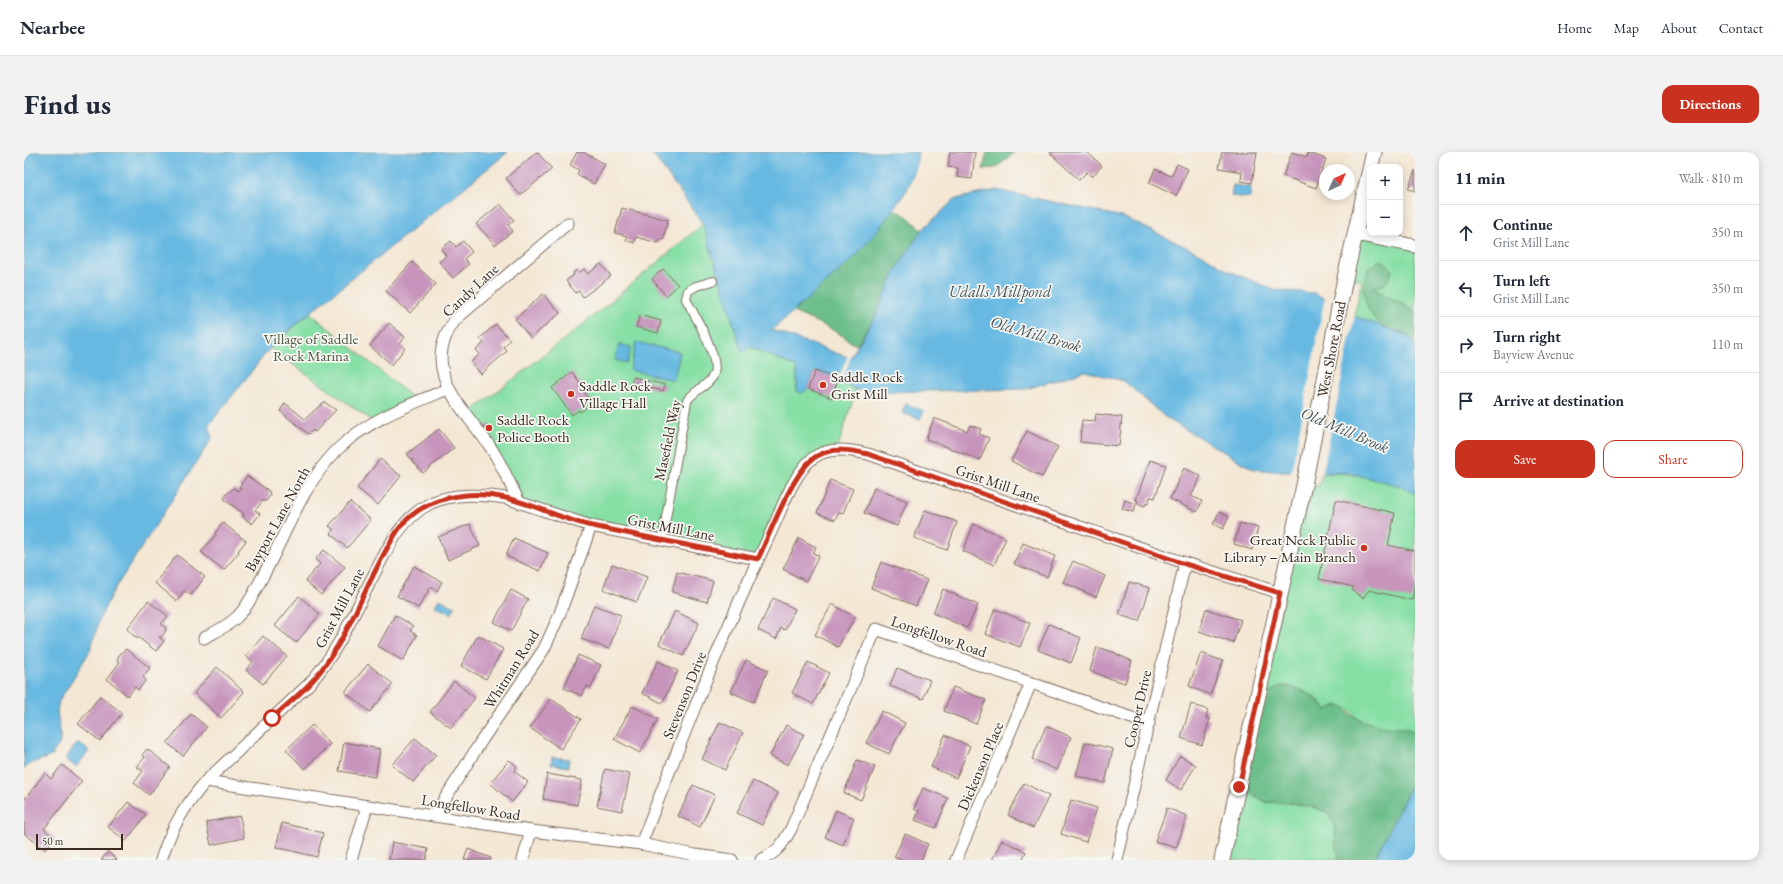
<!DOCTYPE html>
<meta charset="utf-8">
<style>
body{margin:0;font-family:"EB Garamond",serif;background:#f2f2f3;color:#1f2937}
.controls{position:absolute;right:12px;top:12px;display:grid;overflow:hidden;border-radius:8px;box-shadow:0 2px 10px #0003}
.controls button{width:36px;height:36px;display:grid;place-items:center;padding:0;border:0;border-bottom:1px solid #e0e1e3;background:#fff;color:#1f2937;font:20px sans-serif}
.compass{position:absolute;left:1295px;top:12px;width:36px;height:36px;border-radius:50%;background:#fff;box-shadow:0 2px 10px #0003;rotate:45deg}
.scale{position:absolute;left:12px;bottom:10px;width:87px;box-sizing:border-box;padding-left:4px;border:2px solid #3b2a1e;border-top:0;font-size:11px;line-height:14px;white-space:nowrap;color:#3b2a1e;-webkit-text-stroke:3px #f6f6f2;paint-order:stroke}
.stop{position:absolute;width:12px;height:12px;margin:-9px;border:3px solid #c8321e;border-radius:50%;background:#fff}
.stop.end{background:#c8321e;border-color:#fff;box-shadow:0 1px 4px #0008}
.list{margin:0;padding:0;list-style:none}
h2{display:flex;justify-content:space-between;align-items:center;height:52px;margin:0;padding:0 16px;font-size:17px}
h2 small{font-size:13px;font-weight:400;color:#747a83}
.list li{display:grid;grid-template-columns:26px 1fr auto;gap:12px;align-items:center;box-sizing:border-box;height:56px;padding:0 16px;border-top:1px solid #e0e1e3}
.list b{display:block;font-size:15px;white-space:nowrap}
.list p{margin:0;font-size:13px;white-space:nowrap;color:#747a83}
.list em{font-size:13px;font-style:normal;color:#747a83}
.actions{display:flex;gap:8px;padding:12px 16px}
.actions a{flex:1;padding:9px 0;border:1px solid #c8321e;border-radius:12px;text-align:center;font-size:14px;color:#c8321e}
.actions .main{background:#c8321e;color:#fff}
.icon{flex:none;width:22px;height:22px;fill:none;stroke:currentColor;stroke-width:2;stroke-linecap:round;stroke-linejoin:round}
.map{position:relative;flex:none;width:1391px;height:708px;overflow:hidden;border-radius:12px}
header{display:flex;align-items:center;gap:24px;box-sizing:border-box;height:56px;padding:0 20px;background:#fff;border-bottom:1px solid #e0e1e3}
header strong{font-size:19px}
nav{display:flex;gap:22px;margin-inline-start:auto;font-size:14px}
.intro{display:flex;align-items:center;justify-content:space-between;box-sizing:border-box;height:96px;padding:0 24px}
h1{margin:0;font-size:28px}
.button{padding:10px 18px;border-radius:12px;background:#c8321e;color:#fff;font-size:14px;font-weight:700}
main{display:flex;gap:24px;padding:0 24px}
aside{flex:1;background:#fff;border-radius:12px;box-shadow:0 2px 10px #0003}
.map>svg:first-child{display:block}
.green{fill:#86dfa4;stroke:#608461}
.forest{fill:#6cbe8a;stroke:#547454}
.water{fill:#67b9e2;stroke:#517280}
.pier{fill:#f4e7d4}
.building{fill:#c794bc}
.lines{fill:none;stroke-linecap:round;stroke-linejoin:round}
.pedestrian-casing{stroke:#7c6c5e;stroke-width:10}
.minor-casing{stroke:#7c6c5e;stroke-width:13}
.tertiary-casing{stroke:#7c6c5e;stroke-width:15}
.secondary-casing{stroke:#7c6c5e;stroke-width:17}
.pedestrian{stroke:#fff;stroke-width:8}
.minor{stroke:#fff;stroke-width:11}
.tertiary{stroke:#fff;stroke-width:13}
.secondary{stroke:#fff;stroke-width:15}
.route{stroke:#c8321e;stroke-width:5}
.poi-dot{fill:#c8321e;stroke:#f6f6f2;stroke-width:1.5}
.labels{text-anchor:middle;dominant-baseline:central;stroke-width:3.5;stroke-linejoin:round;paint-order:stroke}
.street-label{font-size:15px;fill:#3b2a1e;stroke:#f6f6f2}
.park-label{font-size:15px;fill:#4e5740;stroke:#f6f6f2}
.poi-label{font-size:15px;fill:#3b2a1e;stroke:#f6f6f2;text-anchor:start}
.water-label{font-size:16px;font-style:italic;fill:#485559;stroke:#f6f6f2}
</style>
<header>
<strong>Nearbee</strong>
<nav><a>Home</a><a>Map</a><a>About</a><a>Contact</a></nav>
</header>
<div class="intro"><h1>Find us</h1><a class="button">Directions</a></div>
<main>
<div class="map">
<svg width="1391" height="708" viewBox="0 0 1391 708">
<rect width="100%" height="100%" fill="#f6f6f2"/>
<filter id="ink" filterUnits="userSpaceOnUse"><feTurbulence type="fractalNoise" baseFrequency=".025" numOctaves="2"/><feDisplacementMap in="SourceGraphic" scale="8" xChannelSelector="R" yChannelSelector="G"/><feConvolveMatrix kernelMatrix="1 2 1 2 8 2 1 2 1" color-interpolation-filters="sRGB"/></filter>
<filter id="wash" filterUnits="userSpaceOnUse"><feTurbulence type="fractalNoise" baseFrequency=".012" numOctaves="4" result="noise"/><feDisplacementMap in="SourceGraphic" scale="16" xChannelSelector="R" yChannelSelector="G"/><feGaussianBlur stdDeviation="0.9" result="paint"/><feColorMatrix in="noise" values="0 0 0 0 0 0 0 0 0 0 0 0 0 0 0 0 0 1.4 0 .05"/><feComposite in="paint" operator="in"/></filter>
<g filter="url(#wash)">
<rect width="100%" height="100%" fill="#f4e7d4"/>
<g class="green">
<path d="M679,72L718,200L726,195L771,214L773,220V239L784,237L791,219L810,226L811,221L816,223L818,230L832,238L813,298L788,307L734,407L638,388L495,350L443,263L561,171Z"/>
<path d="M1331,82L1391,94V190L1382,183L1330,164L1338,128L1321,126Z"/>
<path d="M286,161L395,251L351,271L246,196Z"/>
<path d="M1298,321C1330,321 1364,325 1391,342V581L1388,579L1353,574L1333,566L1324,557L1313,553L1302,558L1295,548L1265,534L1240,545L1280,332L1295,334Z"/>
<path d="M1215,635L1242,650L1267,651L1293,656L1304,662L1327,697L1330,708H1198Z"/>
</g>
<g class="forest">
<path d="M963,0H991L972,16L959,17Z"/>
<path d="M870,57L884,65L898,78L871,119L852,163L833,193C827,191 824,188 819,184C805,175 785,167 769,160L829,107Z"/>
<path d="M1357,108L1363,112L1368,119C1363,133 1361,133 1348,136L1391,159V190C1388,188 1385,184 1381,182C1374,179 1365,178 1358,173C1342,163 1335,137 1343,120C1345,114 1352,111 1357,108Z"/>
<path d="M1256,534C1275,534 1291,543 1302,558C1323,549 1317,556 1331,565C1337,569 1346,571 1352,573C1364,578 1381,572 1391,581V617L1389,630L1350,708H1315L1312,693L1310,672L1304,662L1293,656L1267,651L1242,650L1215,635L1240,545Z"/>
</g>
<g class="water">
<path d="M0,0H484L277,168L246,196L185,273L188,286L88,441L76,466L66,499L35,549L33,559L37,585L35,593L28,602L30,603L6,612L0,617Z"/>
<path d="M627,0H894L892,16L883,38L854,78L829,107L748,178L826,206L852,163L871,119L898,78L931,47L973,38L1099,65L1183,105L1203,118L1250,138L1291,141L1330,164L1382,183L1391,190V342L1377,334L1325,321L1258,320L1229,317L1142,266L1100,229L1061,219L1002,237L856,240L832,238L818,230L816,223L811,222L810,226L791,219L784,237L777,241L773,239V220L771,214L726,195L718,200L679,72Z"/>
<path d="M1209,33L1227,35L1226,46L1207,44Z"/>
<path d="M612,190L656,200L650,228L606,218Z"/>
<path d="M595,192L607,195L603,211L591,208Z"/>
<path d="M882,252L900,259L896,267L878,261Z"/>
<path d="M415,447L431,455L427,462L411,454Z"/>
<path d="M54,590L65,599L52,615L41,607Z"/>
<path d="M528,605L545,607L544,615L527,612Z"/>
<path d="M1391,617V708H1350L1389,630Z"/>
</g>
<g class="pier">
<path d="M1301,144L1331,162L1298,323L1267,322Z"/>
<path d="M824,203L827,204L818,230L816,229L815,225L810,226L811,221L816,223Z"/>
</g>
<g id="blocks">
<g class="building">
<path d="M513,0L528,17L496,43L482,26Z"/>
<path d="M553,0H559L581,12L570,32L553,23L555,18L546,13Z"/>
<path d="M926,0H951L948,27L933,25L934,16L924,15Z"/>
<path d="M1027,0H1063L1078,14L1068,25L1063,20L1055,28L1026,1Z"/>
<path d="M1198,0H1233L1228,31L1217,29L1218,20L1195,16Z"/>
<path d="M1268,0L1283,5L1284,1L1302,7L1292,36L1259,24Z"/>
<path d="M1153,12L1164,17L1152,44L1125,31L1131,17L1147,24Z"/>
<path d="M1391,18V39L1384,37Z"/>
<path d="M476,52L490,68L484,73L489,79L471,93L452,72Z"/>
<path d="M598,56L644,68L639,88L636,87L634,91L612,85L610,91L602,88L603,84L591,81Z"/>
<path d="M427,89L432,95L439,89L448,100L440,107L445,112L429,126L415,110L422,104L417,97Z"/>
<path d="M388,110L412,132L386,161L362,139Z"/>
<path d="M577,112L587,124L559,145L555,139L552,141L542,129L550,123L549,121L553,118L555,121L560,117L564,122Z"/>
<path d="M639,117L654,133L642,144L628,127Z"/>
<path d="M519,142L536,161L507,186L491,167Z"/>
<path d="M616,163L637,169L634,181L612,175Z"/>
<path d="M365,171L381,185L376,192L381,196L368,213L346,194Z"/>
<path d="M472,172L486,188L479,195L483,199L457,222L447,210L456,202L452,198L460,191L456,186Z"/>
<path d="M791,219L814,227L808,246L784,237Z"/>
<path d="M548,220L557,232L555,234L567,249L560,253L562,256L556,260L555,258L548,263L528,236Z"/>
<path d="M609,225L641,233L639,239L607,231Z"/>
<path d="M300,250L312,258L291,280L289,278L284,282L256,259L261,251L281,267Z"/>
<path d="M1072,262L1098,265L1095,294L1056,290L1058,268L1071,269Z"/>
<path d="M910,266L943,279L946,273L957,277L955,282L965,286L956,308L902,287Z"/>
<path d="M464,272L468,278L465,280L461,275Z"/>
<path d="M415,277L430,296L399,321L383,302Z"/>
<path d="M1003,279L1034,295L1018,325L987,309Z"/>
<path d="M356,307L377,324L354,353L333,336Z"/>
<path d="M1126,308L1142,313L1131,346L1126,345L1124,352L1122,351L1121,354L1113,351L1114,349L1112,348Z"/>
<path d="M1160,316L1177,324L1167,344L1178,349L1173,360L1146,347Z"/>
<path d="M223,324L245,339L246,344L242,349H238L235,354L231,358L236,362L228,372L219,365L220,362L201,348L200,344L210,336L214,339L217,336L215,335Z"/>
<path d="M806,328L829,337L819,361L815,360L811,368L793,361Z"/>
<path d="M850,336L883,349L873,374L840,361Z"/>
<path d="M1101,348L1112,352L1110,360L1098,357Z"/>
<path d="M1312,348L1371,361L1364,393L1391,399V433L1388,448L1345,438L1339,446L1328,438L1330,435L1295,427Z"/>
<path d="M326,350L347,368L323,396L307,382L310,378L305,374Z"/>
<path d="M901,358L933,370L923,398L890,386Z"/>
<path d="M1195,360L1205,365L1199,377L1189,372Z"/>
<path d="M199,371L222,389L214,399L215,400L200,418L177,400L192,382L191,381Z"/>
<path d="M1216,371L1234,376L1228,398L1210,392Z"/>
<path d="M446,372L456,394L424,408L414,385Z"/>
<path d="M950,372L982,386L970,413L939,399Z"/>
<path d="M490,386L524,401L516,419L482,404Z"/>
<path d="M775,386L792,395L789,401L795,404L782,429L759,417Z"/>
<path d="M999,391L1031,404L1023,425L990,412Z"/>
<path d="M300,398L321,415L297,443L281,429L296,412L291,407Z"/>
<path d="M153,403L181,425L167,443L160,439L153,449L131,431Z"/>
<path d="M1049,409L1081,424L1072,445L1039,430Z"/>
<path d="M857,410L903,428L892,454L847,436Z"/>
<path d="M588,412L623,425L613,450L579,437Z"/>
<path d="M390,414L418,430L413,439L407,435L394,456L373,444Z"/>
<path d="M653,420L689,429L683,450L648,440Z"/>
<path d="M1105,430L1126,436L1115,469L1095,463Z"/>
<path d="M919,437L954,453L943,476L909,461Z"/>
<path d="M487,438L504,447L487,479L470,470Z"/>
<path d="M275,444L296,462L272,491L251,474Z"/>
<path d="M749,446L771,457L761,478L757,476L752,487L734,478Z"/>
<path d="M124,449L144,464L137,472L142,476L141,478L142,479L137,485H135L140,489L132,499L115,486H112L103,477Z"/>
<path d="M808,452L831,465L814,495L791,483Z"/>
<path d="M570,453L597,463L585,497L557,487Z"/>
<path d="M971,457L1006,471L996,495L961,482Z"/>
<path d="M1182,457L1217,468L1209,491L1175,479Z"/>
<path d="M651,459L675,471L659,504L635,492Z"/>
<path d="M371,463L389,474L386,479L393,483L379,509L354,494Z"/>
<path d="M1025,472L1057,486L1047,511L1014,498Z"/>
<path d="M454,483L479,497L462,527L437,514Z"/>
<path d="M239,484L263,504L239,532L222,518L229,510L222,504Z"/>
<path d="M1073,495L1092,501V502L1108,509L1101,531L1080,525V524L1066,519Z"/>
<path d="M102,497L126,516L119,525L122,528L114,538L111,535L104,544L83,527L96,510L93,509L95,503Z"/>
<path d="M1177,501L1199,509L1186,543L1165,534Z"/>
<path d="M554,503L577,513L567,536L563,534L558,544L540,536Z"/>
<path d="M722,508L744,518L730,550L707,540Z"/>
<path d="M634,509L654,519L638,551L618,541Z"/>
<path d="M784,510L805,521L789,552L768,541Z"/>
<path d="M344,512L369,532L346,560L321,540Z"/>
<path d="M193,515L220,540L197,566L170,541Z"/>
<path d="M873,516L906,528L899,547L866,534Z"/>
<path d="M430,529L451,546L427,576L406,560Z"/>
<path d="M929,535L962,548L952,572L920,559Z"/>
<path d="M76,544L98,561L76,589L54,572Z"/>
<path d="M527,547L557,567L537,597L506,576Z"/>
<path d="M1167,552L1184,558L1182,566L1186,567L1178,593L1157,586Z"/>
<path d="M608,554L634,567L616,601L590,587Z"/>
<path d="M858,559L881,571L865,602L842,591Z"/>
<path d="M167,562L183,575L159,604L143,591Z"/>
<path d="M696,570L719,581L701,618L678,607Z"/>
<path d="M288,573L306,592L281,617L262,598Z"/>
<path d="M762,573L780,582L764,613L746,604Z"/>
<path d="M1022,574L1047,585L1033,618L1008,607Z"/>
<path d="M921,583L946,594L932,626L907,615Z"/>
<path d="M391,586L412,603L389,630L368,613Z"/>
<path d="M320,590L356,597L351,625L315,619Z"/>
<path d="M1061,590L1089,597L1081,631L1052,624Z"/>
<path d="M123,597L146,615L125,643L110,631L119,619L113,615L121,605L118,603Z"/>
<path d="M1156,604L1172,613L1157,638L1142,628Z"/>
<path d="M485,608L493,614L490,619L504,630L488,650L466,631Z"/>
<path d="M833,608L851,615L837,648L820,641Z"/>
<path d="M38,613L58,629L20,677L31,686L21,698L0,681V648L21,621L27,627Z"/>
<path d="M581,617L606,622L598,659L573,654Z"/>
<path d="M523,622L558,628L553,653L519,647Z"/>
<path d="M729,629L754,641L738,673L713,661Z"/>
<path d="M1000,631L1025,644L1009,676L984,663Z"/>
<path d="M669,633L691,643L676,675L654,664Z"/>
<path d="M899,636L924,646L912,676L891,668L895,659L890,657Z"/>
<path d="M1047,648L1073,656L1062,690L1037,682Z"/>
<path d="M104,650L122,663L102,689L84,675Z"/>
<path d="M1143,656L1163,664L1152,696L1131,689Z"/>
<path d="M812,658L830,666L819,693L801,685Z"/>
<path d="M216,664L220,686L187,693L182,670Z"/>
<path d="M258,671L299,681L293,705L252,695Z"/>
<path d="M881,682L904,692L897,708H877L870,705Z"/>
<path d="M978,688L1002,700L998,708H968Z"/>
<path d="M368,690L404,697L402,708H365Z"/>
<path d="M444,697L467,706V708H440Z"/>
<path d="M84,700L93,708H77Z"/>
</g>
</g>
</g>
<g filter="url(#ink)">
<use href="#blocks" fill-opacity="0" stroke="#7c6c5e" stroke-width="1"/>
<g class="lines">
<g class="pedestrian-casing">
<path id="pedestrian" d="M638,388L663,249C670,238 683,235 689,224C698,207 670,163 662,147L664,139L672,134L689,129"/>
</g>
<g class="minor-casing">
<g id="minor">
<path d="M495,350C486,332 478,313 467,296C439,255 393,217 432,167L544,71"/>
<path d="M180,486C191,480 204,474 213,465C225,454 231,438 239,424C262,382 278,333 313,298C343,268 385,253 424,237"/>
<path d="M182,629L507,679L617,692L671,703L708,708"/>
<path d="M410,664L458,588L520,497L535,464L567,374"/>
<path d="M617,692C658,587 698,483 746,382C757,359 769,322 789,306C805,294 826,298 844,302L1161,411L1256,441"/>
<path d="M137,708C147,676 160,655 182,629L285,532C312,503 329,464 346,430C362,400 375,367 407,351C429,341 459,342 482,346L567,374L734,407"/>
<path d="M327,708L343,654"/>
<path d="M499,708L507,679"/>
<path d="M737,708C754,700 758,693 767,677L852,477L1125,572"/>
<path d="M932,708L1007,531"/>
<path d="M1093,708L1161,411"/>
</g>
</g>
<g class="tertiary-casing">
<path id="tertiary" d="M1331,82L1391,94"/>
</g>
<g class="secondary-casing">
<path id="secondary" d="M1198,708L1280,333L1321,126L1350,0"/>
</g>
<use href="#pedestrian" class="pedestrian"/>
<use href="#minor" class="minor"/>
<use href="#tertiary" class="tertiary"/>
<use href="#secondary" class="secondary"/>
</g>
</g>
<g class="lines" filter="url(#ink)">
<path class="route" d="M248,566C265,551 284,536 298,517C330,475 345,422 374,378C397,345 446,337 482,346C512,353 539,368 569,374C624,386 679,396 734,407C746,382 770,316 793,304C809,295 827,298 844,302L1161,412L1256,441L1215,635"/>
</g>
<g class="poi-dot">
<circle cx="799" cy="233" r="4"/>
<circle cx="547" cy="242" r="4"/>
<circle cx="465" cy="276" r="4"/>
<circle cx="1340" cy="396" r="4"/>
</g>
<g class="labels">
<g class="street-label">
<text transform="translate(446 138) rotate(-43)">Candy Lane</text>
<text transform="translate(1307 197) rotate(-79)">West Shore Road</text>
<text transform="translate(643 288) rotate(-78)">Masefield Way</text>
<text transform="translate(974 331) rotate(19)">Grist Mill Lane</text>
<text transform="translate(253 367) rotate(-61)">Bayport Lane North</text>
<text transform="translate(647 375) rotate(11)">Grist Mill Lane</text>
<text transform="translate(315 456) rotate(-62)">Grist Mill Lane</text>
<text transform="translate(915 484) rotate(19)">Longfellow Road</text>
<text transform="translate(487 517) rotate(-58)">Whitman Road</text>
<text transform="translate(660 543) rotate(-68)">Stevenson Drive</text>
<text transform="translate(1113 557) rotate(-77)">Cooper Drive</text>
<text transform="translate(956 614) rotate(-67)">Dickenson Place</text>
<text transform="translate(447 655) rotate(9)">Longfellow Road</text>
</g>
<g class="park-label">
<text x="287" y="186">Village of Saddle<tspan x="287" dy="17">Rock Marina</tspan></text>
</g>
<g class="poi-label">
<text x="807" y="224">Saddle Rock<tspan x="807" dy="17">Grist Mill</tspan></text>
<text x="555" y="233">Saddle Rock<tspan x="555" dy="17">Village Hall</tspan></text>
<text x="473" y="267">Saddle Rock<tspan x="473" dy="17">Police Booth</tspan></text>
<text x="1332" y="387" text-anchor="end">Great Neck Public<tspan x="1332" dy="17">Library – Main Branch</tspan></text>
</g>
<g class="water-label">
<text x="976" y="139">Udalls Millpond</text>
<text transform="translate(1012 182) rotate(16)">Old Mill Brook</text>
<text transform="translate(1321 278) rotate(23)">Old Mill Brook</text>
</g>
</g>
</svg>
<div class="controls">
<button>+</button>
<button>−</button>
</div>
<svg class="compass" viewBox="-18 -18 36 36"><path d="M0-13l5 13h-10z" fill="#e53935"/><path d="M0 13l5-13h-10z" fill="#747a83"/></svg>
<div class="scale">50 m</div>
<div class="stop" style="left:248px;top:566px"></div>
<div class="stop end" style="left:1215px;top:635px"></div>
</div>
<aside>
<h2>11 min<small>Walk · 810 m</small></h2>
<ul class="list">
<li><svg class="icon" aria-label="ahead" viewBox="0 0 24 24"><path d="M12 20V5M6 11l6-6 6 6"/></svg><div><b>Continue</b><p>Grist Mill Lane</p></div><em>350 m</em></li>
<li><svg class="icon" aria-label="left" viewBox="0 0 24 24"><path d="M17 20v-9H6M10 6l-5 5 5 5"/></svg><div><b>Turn left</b><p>Grist Mill Lane</p></div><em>350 m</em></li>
<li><svg class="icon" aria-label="right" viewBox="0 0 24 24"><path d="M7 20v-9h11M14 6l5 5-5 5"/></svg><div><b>Turn right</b><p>Bayview Avenue</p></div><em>110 m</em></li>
<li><svg class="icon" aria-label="arrive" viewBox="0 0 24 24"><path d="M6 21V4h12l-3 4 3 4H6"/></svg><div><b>Arrive at destination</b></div></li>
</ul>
<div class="actions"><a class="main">Save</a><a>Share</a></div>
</aside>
</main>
